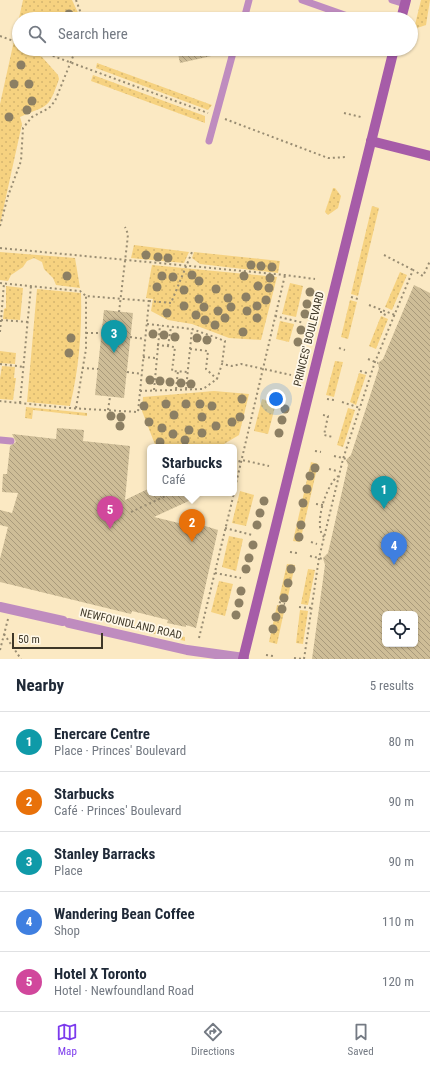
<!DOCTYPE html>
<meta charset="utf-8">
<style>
body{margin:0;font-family:"Roboto Condensed",sans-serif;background:#f2f2f3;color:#1f2937}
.controls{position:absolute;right:12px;bottom:12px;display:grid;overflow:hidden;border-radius:6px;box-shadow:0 1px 3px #0004}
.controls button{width:36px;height:36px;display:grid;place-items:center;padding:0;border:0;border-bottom:1px solid #e0e1e3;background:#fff;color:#1f2937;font:20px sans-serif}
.scale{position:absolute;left:12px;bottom:10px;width:91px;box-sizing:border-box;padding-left:4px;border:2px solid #3e3727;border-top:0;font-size:11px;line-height:14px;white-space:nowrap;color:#3e3727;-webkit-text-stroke:3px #fff8e8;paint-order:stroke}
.you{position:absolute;left:276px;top:399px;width:14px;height:14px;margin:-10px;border:3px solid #fff;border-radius:50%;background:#1a73e8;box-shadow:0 0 0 6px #1a73e833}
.badge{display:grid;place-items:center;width:26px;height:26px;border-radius:50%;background:#7c3aed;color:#fff;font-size:13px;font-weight:700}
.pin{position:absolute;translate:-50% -33px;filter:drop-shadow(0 1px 2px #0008)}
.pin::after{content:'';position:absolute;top:21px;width:14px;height:12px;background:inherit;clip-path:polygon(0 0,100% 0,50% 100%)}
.popup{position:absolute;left:147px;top:444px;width:90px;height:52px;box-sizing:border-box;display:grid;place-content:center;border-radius:6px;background:#fff;filter:drop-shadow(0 1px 3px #0005);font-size:13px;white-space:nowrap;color:#747a83}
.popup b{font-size:15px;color:#1f2937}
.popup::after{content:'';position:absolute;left:50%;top:100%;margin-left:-8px;border:8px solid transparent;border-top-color:#fff}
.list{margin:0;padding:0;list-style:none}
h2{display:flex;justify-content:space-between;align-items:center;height:52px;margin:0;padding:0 16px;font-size:17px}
h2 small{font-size:13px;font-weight:400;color:#747a83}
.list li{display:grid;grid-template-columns:26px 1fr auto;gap:12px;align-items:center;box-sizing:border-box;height:60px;padding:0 16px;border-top:1px solid #e0e1e3}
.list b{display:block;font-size:15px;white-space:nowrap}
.list p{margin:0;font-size:13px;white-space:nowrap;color:#747a83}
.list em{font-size:13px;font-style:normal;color:#747a83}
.icon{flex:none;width:22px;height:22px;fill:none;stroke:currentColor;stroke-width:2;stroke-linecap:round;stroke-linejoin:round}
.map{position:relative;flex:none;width:430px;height:659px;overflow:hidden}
.search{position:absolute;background:#fff;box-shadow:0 1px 3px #0004;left:12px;right:12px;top:12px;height:44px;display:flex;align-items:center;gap:10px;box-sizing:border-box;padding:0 14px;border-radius:22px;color:#747a83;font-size:15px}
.sheet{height:352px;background:#fff}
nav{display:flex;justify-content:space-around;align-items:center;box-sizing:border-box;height:56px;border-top:1px solid #e0e1e3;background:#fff;font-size:11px;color:#747a83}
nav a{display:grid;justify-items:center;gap:2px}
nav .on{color:#7c3aed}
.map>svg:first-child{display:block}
.green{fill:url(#green-dots)}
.building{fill:url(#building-back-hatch);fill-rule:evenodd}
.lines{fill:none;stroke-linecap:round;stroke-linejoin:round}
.path{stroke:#988c72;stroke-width:2;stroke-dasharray:2 3;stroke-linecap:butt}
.lane{stroke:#bf8cbf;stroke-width:7}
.street{stroke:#bf8cbf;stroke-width:10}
.secondary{stroke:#a65ca8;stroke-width:10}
.tree{fill:#8c7f63}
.labels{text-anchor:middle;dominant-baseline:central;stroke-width:3.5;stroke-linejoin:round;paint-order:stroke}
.street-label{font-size:11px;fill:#3e3727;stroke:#fff8e8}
</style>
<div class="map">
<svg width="430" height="659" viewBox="0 0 430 659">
<defs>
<pattern id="green-dots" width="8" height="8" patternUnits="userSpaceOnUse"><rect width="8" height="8" fill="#f6d280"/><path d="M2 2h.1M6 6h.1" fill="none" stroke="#d4b56f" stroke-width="1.8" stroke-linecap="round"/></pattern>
<pattern id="building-back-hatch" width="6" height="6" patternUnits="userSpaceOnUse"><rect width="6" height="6" fill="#cebd97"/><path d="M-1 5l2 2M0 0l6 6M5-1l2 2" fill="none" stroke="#a99a7b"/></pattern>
</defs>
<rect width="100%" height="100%" fill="#fbe9c3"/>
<g class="green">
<path d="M23,0H72L81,19H19V49H33L32,53L42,57L58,75L59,79C48,110 49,104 20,117L22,124L0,224V104Z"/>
<path d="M421,0H430L426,25L414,29Z"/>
<path d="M97,63L212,105L208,110L96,68Z"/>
<path d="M93,75L205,116V123L91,81Z"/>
<path d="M333,188H335L341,196L338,208L328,215L325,212Z"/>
<path d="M372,206L379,208L358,296L351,294Z"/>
<path d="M134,245L189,252L184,263L131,258Z"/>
<path d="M0,252L75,258L80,288L56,285L53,278L44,269L42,262L34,258L27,261L23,267L11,275L8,281L0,280Z"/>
<path d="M194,252L280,261L278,273L200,264L192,258Z"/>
<path d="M152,265L277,277L261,340L229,338L192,324L168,320L151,311L153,299L146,298Z"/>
<path d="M400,272L407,275L392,310L385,307Z"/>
<path d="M290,283L303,286L296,317L282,314Z"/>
<path d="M6,286L23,288L20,320L3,319L4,309L6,308Z"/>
<path d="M37,289L81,293C82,332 79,368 70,406L27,402Z"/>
<path d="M350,300L357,302L348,339L341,337Z"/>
<path d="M381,316L388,319L376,349L369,346Z"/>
<path d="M280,321L294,324L289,342L276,339Z"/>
<path d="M0,351L16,353L15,364L0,363Z"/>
<path d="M335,361L343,362L334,397L326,395Z"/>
<path d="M2,366L15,367L14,378H16L13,400L0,399V378Z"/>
<path d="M359,373L366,375L356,405L350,402Z"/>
<path d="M214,391L249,394L239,435L219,447H156L142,411L143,397Z"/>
<path d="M262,399L276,403L268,434L254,431Z"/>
<path d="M26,407L87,413V416L33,410L32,419L25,418Z"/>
<path d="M348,408L355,410L343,447L337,445Z"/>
<path d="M311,462L318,464L300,542L293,541Z"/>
<path d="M240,491L254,495L246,526L232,523Z"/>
<path d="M229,536L243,539L236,571L222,567Z"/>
<path d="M287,564L295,565L287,601L279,599Z"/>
<path d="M308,569L315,570L308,605L301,604Z"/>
<path d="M219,581L233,584L225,616L211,612Z"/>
<path d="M277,605L285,607L277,644L269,642Z"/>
<path d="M300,610L308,611L303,644L296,643Z"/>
<path d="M117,621L185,637V641L117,625Z"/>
</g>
<g class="building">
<path d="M177,49H225V53L180,63Z"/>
<path d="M414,285L430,293V659H312L325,565L323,558L328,553L348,465L346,460L351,455L379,368L378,363L383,359ZM385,614H415V644H385Z"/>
<path d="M104,310L133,313L124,398L95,395Z"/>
<path d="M57,428L84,430L83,441L130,446L125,500L150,488V493H206L154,517L191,526L192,522L218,530L196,628L186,625V627L167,623L168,620L132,611L131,614L0,582V559L8,527L0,525V510L12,513L18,493L2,492L3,474H7L10,446L16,442L12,434L56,439Z"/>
</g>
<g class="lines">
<g class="path">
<path d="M76,0L83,19"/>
<path d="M0,36L19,43"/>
<path d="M34,49L208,113"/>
<path d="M344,113L361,117"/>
<path d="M225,119L328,158L347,157"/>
<path d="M0,226L8,196L21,161L23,128L32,117L49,108L55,101L76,49"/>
<path d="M0,248L285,275L315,279"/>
<path d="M384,255L413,270"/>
<path d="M0,283L80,291L86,296L149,301L138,412L69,408L0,401"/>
<path d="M351,297L358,299"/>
<path d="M149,301L171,303L192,252"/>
<path d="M369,305L395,315"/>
<path d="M381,311V313L388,316"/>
<path d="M119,312L127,244L128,234L125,227"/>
<path d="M275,316L304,323"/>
<path d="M1,320L28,322"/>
<path d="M147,324L192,329L225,341L222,364"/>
<path d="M0,332L4,283"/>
<path d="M86,333H101"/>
<path d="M130,337L145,339"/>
<path d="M157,345L175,347L172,371L188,372"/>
<path d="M168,346L171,327"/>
<path d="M339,348L345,350"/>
<path d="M190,349L208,351L206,369L217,379"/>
<path d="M143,357L156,358"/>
<path d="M368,359L378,363"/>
<path d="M0,364L24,367"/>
<path d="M82,368L98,369"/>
<path d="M360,371L367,373"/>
<path d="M127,372L142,374"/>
<path d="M176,389L178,371"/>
<path d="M186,389L192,329"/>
<path d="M154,390L160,325"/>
<path d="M140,391L203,389L217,379L222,364L232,366L241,364L291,375"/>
<path d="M327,399L334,400"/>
<path d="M342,402L360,408"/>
<path d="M20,403L31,286"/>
<path d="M76,408L86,349V296"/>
<path d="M108,410L110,397"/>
<path d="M323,415L328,416L324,435L333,437"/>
<path d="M315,451L321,452"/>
<path d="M334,456L347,459"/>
<path d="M234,464L242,460L269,466"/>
<path d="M329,469L337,471"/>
<path d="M234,492L285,275"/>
<path d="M316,504L323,505"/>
<path d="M131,512L172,493"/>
<path d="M225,528L252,535"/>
<path d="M324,537C313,526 326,485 338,476"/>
<path d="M311,542L317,544"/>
<path d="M290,552L297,553"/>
<path d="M310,556L323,559"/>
<path d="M215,573L241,578"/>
<path d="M279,602L285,604"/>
<path d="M299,607L311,608"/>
<path d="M4,634L21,659"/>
<path d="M199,638L234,493"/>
<path d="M0,650L8,619"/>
<path d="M266,655L273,656"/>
<path d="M294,658L303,659"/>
<path d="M304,659L319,558L343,459L375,362L413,270L423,276L430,261"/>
</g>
<g class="lane">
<path d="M302,0L356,19"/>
<path d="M392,0L405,4"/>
<path d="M244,19L249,0"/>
<path d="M209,141L234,49"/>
<path d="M0,440L11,441"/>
</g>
<g class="street">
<path d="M0,607L63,621"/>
<path d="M69,623L187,650L244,658"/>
</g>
<g class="secondary">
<path d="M401,19L406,0"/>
<path d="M371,141L430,156"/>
<path d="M243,659L394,49"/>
</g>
</g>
<g class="tree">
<circle cx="69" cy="14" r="4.5"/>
<circle cx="21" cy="65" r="4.5"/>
<circle cx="14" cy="84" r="4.5"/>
<circle cx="29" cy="84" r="4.5"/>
<circle cx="32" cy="101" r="4.5"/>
<circle cx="27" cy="110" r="4.5"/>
<circle cx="9" cy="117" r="4.5"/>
<circle cx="146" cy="255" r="4.5"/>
<circle cx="158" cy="257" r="4.5"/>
<circle cx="168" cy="258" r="4.5"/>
<circle cx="251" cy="265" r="4.5"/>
<circle cx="261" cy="266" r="4.5"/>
<circle cx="272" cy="267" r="4.5"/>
<circle cx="192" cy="275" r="4.5"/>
<circle cx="67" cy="276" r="4.5"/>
<circle cx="162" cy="276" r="4.5"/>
<circle cx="244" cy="276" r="4.5"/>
<circle cx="173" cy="277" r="4.5"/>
<circle cx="270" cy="278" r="4.5"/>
<circle cx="199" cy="281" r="4.5"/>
<circle cx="258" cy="286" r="4.5"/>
<circle cx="157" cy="287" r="4.5"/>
<circle cx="269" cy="288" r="4.5"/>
<circle cx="216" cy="289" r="4.5"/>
<circle cx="184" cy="290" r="4.5"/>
<circle cx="310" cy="292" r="4.5"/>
<circle cx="246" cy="297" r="4.5"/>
<circle cx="228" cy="298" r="4.5"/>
<circle cx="199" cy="299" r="4.5"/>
<circle cx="266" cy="300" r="4.5"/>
<circle cx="307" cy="304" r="4.5"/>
<circle cx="184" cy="306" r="4.5"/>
<circle cx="257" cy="306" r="4.5"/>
<circle cx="204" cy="307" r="4.5"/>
<circle cx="231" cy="307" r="4.5"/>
<circle cx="218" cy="311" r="4.5"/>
<circle cx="247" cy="311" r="4.5"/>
<circle cx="167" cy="313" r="4.5"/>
<circle cx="305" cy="314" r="4.5"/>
<circle cx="196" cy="315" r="4.5"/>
<circle cx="225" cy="318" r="4.5"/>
<circle cx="257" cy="318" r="4.5"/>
<circle cx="205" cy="320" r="4.5"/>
<circle cx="215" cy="325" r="4.5"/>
<circle cx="301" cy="330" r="4.5"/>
<circle cx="243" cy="332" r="4.5"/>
<circle cx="153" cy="334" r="4.5"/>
<circle cx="164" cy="335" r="4.5"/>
<circle cx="175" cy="337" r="4.5"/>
<circle cx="71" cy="338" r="4.5"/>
<circle cx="197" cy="338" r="4.5"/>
<circle cx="207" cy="340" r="4.5"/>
<circle cx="298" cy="342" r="4.5"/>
<circle cx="69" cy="353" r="4.5"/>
<circle cx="150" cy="380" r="4.5"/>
<circle cx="160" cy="381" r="4.5"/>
<circle cx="170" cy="382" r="4.5"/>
<circle cx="181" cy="383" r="4.5"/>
<circle cx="191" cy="384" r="4.5"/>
<circle cx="242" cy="399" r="4.5"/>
<circle cx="166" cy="404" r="4.5"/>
<circle cx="186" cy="404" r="4.5"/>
<circle cx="200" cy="404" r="4.5"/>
<circle cx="144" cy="406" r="4.5"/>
<circle cx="212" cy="406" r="4.5"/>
<circle cx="285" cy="409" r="4.5"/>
<circle cx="174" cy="415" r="4.5"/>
<circle cx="111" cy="416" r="4.5"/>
<circle cx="121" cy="417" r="4.5"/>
<circle cx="202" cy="417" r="4.5"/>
<circle cx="240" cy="417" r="4.5"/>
<circle cx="282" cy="420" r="4.5"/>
<circle cx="149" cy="422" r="4.5"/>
<circle cx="232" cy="422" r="4.5"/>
<circle cx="120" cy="426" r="4.5"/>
<circle cx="216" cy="426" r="4.5"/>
<circle cx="162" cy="428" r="4.5"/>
<circle cx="189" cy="430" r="4.5"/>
<circle cx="202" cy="433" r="4.5"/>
<circle cx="279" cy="433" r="4.5"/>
<circle cx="173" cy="434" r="4.5"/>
<circle cx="185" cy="440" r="4.5"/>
<circle cx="160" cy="442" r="4.5"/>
<circle cx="315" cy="468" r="4.5"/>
<circle cx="310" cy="476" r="4.5"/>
<circle cx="307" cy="489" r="4.5"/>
<circle cx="264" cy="501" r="4.5"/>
<circle cx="303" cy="503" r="4.5"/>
<circle cx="260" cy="513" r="4.5"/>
<circle cx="257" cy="525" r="4.5"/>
<circle cx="301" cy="525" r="4.5"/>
<circle cx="299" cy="537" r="4.5"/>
<circle cx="253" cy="545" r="4.5"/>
<circle cx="249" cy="558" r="4.5"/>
<circle cx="246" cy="569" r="4.5"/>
<circle cx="291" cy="569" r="4.5"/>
<circle cx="288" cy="583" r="4.5"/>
<circle cx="241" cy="591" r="4.5"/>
<circle cx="284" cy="598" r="4.5"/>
<circle cx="239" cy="603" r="4.5"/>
<circle cx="282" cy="609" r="4.5"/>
<circle cx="236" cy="615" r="4.5"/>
<circle cx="276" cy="617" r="4.5"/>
<circle cx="273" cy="629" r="4.5"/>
</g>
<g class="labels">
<g class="street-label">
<text transform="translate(309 339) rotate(-76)">PRINCES' BOULEVARD</text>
<text transform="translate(131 624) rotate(13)">NEWFOUNDLAND ROAD</text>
</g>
</g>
</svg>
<div class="controls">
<button><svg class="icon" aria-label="locate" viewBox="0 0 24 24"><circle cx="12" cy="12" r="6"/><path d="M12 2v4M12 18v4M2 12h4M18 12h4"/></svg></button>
</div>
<div class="scale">50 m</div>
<div class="you"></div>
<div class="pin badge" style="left:384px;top:509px;background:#0f9aa8">1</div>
<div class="pin badge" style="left:192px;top:542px;background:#e8710a">2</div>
<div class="popup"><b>Starbucks</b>Café</div>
<div class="pin badge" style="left:114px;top:353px;background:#0f9aa8">3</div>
<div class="pin badge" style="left:394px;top:565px;background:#3f7fe0">4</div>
<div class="pin badge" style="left:110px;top:529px;background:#d1479c">5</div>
<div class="search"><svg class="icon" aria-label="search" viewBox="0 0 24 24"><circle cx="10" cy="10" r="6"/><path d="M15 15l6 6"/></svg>Search here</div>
</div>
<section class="sheet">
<h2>Nearby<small>5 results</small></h2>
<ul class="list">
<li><span class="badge" style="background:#0f9aa8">1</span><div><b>Enercare Centre</b><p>Place · Princes' Boulevard</p></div><em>80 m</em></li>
<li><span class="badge" style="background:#e8710a">2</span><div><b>Starbucks</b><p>Café · Princes' Boulevard</p></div><em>90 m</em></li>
<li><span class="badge" style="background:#0f9aa8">3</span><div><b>Stanley Barracks</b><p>Place</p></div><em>90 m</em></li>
<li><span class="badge" style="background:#3f7fe0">4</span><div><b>Wandering Bean Coffee</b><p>Shop</p></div><em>110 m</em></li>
<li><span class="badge" style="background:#d1479c">5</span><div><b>Hotel X Toronto</b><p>Hotel · Newfoundland Road</p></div><em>120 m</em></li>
</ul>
</section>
<nav>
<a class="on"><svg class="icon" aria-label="map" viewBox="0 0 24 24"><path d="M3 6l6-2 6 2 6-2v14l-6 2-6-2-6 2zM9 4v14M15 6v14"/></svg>Map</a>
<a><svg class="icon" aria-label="directions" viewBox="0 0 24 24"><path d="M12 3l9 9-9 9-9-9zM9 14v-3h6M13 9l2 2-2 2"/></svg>Directions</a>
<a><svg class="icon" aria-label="saved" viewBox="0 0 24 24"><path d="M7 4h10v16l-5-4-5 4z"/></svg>Saved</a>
</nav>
